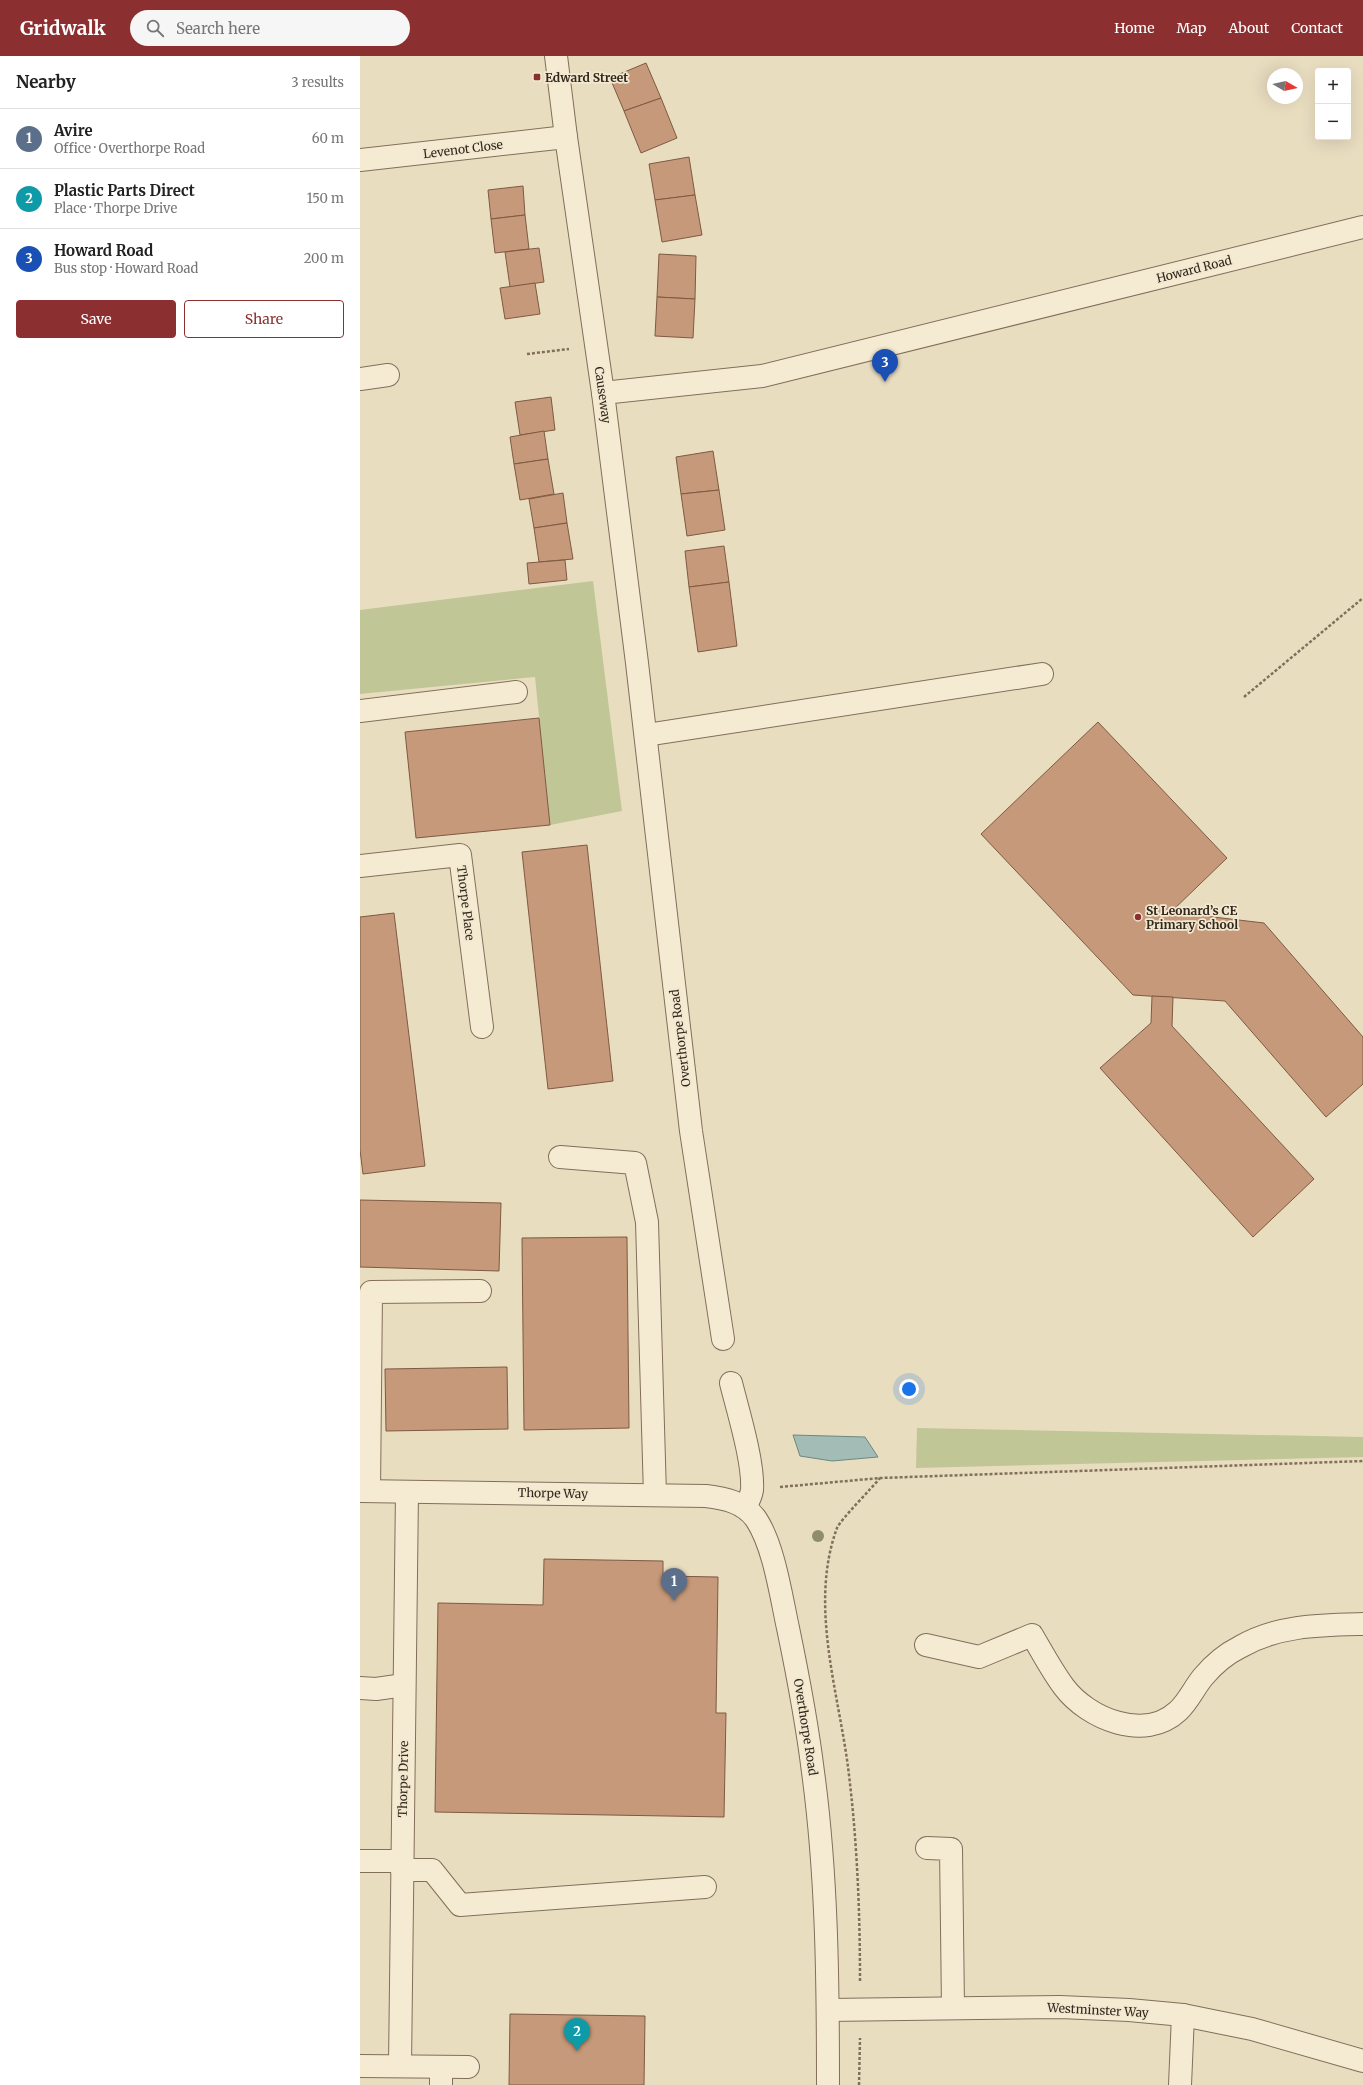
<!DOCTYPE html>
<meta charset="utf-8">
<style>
body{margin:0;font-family:Merriweather,serif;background:#f6f6f6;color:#222}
.controls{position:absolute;right:12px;top:12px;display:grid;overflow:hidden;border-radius:4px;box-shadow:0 4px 16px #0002}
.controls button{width:36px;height:36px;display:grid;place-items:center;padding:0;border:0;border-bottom:1px solid #e0e0e0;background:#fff;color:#222;font:20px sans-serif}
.compass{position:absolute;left:907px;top:12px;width:36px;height:36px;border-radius:50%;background:#fff;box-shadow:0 4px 16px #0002;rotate:99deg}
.you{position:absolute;left:549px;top:1333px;width:14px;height:14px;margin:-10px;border:3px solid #fff;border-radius:50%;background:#1a73e8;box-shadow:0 0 0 6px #1a73e833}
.badge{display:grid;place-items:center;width:26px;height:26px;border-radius:50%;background:#8b2f30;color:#fff;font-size:13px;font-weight:700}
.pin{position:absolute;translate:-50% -33px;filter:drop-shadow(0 1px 2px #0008)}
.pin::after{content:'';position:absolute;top:21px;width:14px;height:12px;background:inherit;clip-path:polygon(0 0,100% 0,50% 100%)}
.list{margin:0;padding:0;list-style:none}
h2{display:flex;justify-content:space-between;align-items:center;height:52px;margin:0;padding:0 16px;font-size:17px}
h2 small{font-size:13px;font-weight:400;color:#767676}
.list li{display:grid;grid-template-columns:26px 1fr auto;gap:12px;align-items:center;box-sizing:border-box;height:60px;padding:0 16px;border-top:1px solid #e0e0e0}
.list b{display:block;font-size:15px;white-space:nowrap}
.list p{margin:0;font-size:13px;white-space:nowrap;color:#767676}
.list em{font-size:13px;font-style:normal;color:#767676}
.actions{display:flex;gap:8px;padding:12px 16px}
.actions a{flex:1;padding:9px 0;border:1px solid #8b2f30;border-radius:4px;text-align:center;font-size:14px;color:#8b2f30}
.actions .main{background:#8b2f30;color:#fff}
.icon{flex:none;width:22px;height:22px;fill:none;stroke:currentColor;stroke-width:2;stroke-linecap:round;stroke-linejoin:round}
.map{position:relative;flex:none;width:1003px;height:2029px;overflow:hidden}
header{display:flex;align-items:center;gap:24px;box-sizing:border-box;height:56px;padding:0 20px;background:#8b2f30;color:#fff}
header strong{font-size:19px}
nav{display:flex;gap:22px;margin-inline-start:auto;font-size:14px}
.search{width:280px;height:36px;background:#f6f6f6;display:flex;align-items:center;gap:10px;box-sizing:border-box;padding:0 14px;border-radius:22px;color:#767676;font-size:15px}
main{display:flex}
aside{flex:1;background:#fff}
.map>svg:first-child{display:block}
.green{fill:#c1c696}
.water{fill:#a3bcb5;stroke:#6b8981}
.building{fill:#c59979;stroke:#7e5a42}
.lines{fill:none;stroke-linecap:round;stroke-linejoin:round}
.minor-casing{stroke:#816f5a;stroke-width:24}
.path{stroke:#816f5a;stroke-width:2.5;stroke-dasharray:3 2;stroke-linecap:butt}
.minor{stroke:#f5ebd3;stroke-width:22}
.tree{fill:#8e8e6b}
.poi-dot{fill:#8b2f30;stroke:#f2e8cf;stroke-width:1.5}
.labels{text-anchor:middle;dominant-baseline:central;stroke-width:3.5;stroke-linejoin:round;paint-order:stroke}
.poi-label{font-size:12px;font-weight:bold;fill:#32271d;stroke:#f2e8cf;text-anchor:start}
.street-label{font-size:12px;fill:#32271d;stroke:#f2e8cf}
</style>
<header>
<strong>Gridwalk</strong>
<div class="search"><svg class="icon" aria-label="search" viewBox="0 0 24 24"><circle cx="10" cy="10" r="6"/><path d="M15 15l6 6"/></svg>Search here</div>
<nav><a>Home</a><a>Map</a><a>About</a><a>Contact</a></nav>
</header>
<main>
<aside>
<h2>Nearby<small>3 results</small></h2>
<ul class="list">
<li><span class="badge" style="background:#5c6f8a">1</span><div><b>Avire</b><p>Office · Overthorpe Road</p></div><em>60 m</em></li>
<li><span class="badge" style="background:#0f9aa8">2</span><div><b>Plastic Parts Direct</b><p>Place · Thorpe Drive</p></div><em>150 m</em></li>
<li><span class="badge" style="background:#1a4fb4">3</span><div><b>Howard Road</b><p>Bus stop · Howard Road</p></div><em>200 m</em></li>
</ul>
<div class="actions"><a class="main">Save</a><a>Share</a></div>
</aside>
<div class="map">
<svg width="1003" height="2029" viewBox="0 0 1003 2029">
<rect width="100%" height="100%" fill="#e9ddc0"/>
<g class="green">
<path d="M233,525L262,755L190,769L175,621L0,638V554Z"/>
<path d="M557,1372L1003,1381V1401L556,1412Z"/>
</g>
<path class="water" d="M433,1379L505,1381L518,1401L472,1405L440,1400Z"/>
<g class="building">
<path d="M286,7L301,42L264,55L250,22Z"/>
<path d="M301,42L317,82L281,97L264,55Z"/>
<path d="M329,101L335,139L295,144L289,108Z"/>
<path d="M163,130L165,159L131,163L128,134Z"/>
<path d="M335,139L342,179L302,186L295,144Z"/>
<path d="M165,159L169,193L135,197L131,163Z"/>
<path d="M179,192L184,226L150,231L145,196Z"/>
<path d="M299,198L336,200L335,243L297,241Z"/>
<path d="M175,227L180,258L145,263L140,232Z"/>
<path d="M297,241L335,243L333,282L295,280Z"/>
<path d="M191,341L195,374L160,379L155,346Z"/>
<path d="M184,375L188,403L154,408L150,381Z"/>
<path d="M353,395L359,434L321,438L316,401Z"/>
<path d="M188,403L194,438L160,444L154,408Z"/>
<path d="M359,434L365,474L327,480L321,438Z"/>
<path d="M203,437L207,467L174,472L169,443Z"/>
<path d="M207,467L213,503L179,506L174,472Z"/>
<path d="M364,490L369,526L329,531L325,495Z"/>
<path d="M205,504L207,524L169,528L167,507Z"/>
<path d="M369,526L377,590L338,596L329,531Z"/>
<path d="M179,662L190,769L56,782L45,676Z"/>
<path d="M738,666L867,802L811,856L904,867L1003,981V1028L966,1061L865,945L773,939L621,778Z"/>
<path d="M227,789L253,1025L188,1033L162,796Z"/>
<path d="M34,857L65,1110L3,1118L0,1094V861Z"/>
<path d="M792,940L813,941L812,970L954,1123L893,1181L740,1012L791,967Z"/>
<path d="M0,1144L141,1147L139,1215L0,1211Z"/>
<path d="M267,1181L269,1372L164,1374L162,1182Z"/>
<path d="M147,1311L148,1373L26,1375L25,1313Z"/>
<path d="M184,1503L303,1505V1520L358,1521L356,1657H366L364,1761L75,1756L78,1547L183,1549Z"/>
<path d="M150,1958L285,1960L284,2029H149Z"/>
</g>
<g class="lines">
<g class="minor-casing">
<g id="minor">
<path d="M196,0L206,81L243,337L277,607L331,1075L363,1283"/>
<path d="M0,104L206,81"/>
<path d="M0,323L28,319"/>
<path d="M243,337L402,320L1003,171"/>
<path d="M0,655L156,636"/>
<path d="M286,679L682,618"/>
<path d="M0,810L100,799L122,971"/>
<path d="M200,1101L275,1107L287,1166L295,1439"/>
<path d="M371,1327C378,1355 394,1407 392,1434C391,1441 388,1446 385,1451"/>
<path d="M0,1435L346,1440C364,1442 384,1446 396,1463C414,1490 421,1540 428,1572C438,1620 447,1667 453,1716C467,1819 468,1925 468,2029"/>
<path d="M9,1435L11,1236L120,1235"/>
<path d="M566,1589L619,1601L672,1579C682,1596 692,1615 704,1631C728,1663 785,1686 818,1655C828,1646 834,1632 843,1621C853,1609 866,1598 880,1591C918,1569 960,1569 1003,1568"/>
<path d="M0,1632L16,1633L44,1629"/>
<path d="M567,1792L591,1793L593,1952"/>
<path d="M0,1805H42"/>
<path d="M42,1814H72L100,1849L345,1831"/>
<path d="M468,1954L700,1951L769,1954L823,1959L892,1973L1003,2005"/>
<path d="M0,2010L108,2011"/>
<path d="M40,2010L47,1436"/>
<path d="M81,2029V2011"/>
<path d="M820,2029L823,1959"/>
</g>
</g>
<g class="path">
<path d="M167,298L209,293"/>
<path d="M884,641L1003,542"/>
<path d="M420,1431L520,1422L1003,1405"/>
<path d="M500,1925C500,1854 497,1782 488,1711C478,1634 449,1548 477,1472C481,1463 512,1432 520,1422"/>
<path d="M499,2029L500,1982"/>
</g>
<use href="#minor" class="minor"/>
</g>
<circle class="tree" cx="458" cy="1480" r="6"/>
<g class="poi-dot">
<rect x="173" y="17" width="8" height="8" rx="2"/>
<circle cx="778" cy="861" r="4"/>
</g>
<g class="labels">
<g class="poi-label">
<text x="185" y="21">Edward Street</text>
<text x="786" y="854">St Leonard’s CE<tspan x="786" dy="14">Primary School</tspan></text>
</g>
<g class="street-label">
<text transform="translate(103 93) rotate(-7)">Levenot Close</text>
<text transform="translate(834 213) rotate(-14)">Howard Road</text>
<text transform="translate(243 339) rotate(82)">Causeway</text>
<text transform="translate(106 847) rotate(83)">Thorpe Place</text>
<text transform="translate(320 982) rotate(-97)">Overthorpe Road</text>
<text transform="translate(193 1437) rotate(1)">Thorpe Way</text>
<text transform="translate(446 1671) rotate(81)">Overthorpe Road</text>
<text transform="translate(43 1723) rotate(-89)">Thorpe Drive</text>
<text transform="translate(738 1954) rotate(3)">Westminster Way</text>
</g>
</g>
</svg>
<div class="controls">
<button>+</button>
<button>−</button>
</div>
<svg class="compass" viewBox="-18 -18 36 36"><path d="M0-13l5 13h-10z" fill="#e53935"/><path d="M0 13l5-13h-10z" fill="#767676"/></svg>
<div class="you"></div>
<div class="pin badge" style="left:314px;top:1545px;background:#5c6f8a">1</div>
<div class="pin badge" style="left:217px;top:1995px;background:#0f9aa8">2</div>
<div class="pin badge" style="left:525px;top:326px;background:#1a4fb4">3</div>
</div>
</main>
